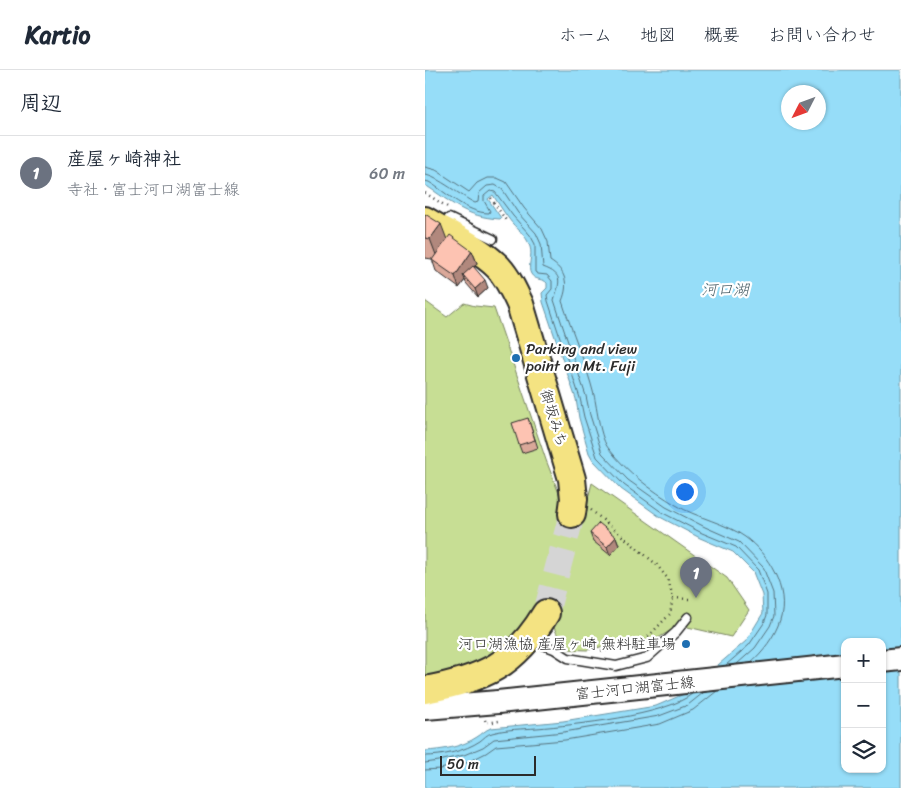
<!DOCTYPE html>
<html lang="ja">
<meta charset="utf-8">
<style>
body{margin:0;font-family:Sriracha,"Klee One",sans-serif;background:#f6f6f7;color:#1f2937}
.controls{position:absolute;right:15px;bottom:15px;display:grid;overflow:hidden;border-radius:10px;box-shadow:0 1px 4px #0004}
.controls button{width:45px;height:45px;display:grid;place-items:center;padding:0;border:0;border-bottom:1px solid #e0e1e3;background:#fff;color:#1f2937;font:25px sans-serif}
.compass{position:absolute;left:356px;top:15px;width:45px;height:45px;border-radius:50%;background:#fff;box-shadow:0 1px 4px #0004;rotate:228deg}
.scale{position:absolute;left:15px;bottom:12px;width:96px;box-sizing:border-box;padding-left:5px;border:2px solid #2b2b2b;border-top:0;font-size:14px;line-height:18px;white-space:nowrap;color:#2b2b2b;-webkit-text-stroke:4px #fff;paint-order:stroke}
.you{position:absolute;left:259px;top:421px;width:18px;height:18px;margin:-12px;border:4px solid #fff;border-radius:50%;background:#1a73e8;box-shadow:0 0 0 8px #1a73e833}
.badge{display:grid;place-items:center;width:32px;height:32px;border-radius:50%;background:#db2777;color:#fff;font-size:16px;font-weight:700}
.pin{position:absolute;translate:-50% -41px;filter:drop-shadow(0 1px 2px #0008)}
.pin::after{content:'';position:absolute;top:26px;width:18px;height:15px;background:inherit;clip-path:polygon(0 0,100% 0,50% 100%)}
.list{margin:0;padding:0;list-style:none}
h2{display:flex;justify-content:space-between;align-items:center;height:65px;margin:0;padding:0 20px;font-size:21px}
h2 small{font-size:16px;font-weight:400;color:#747a83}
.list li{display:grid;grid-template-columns:32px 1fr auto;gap:15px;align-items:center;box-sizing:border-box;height:75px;padding:0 20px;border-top:1px solid #e0e1e3}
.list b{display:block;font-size:19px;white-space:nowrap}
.list p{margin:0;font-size:16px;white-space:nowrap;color:#747a83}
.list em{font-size:16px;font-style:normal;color:#747a83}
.icon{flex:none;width:28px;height:28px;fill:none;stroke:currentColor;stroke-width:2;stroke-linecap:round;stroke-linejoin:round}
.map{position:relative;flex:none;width:476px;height:718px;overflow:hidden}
header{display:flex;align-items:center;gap:30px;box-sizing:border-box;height:70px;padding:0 25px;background:#fff;border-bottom:1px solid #e0e1e3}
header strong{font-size:24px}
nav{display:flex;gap:28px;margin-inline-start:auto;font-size:18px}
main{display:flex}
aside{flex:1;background:#fff}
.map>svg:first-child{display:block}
.green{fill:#c7de94;stroke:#798460}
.water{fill:#96ddf8;stroke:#6b96a6;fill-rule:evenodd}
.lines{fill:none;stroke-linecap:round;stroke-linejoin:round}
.shore{stroke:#56727d;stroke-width:1}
.trunk-tunnel{stroke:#d5d5d5;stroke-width:26;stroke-dasharray:26 13;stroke-linecap:butt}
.service-casing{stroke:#2b2b2b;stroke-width:11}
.secondary-casing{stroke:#2b2b2b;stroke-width:26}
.trunk-casing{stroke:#2b2b2b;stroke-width:30}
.path{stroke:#2b2b2b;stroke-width:2.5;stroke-dasharray:1 4;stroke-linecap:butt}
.service{stroke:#fff;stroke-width:8}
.secondary{stroke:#fff;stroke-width:22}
.trunk{stroke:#f4e382;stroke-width:26}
.secondary-bridge-casing{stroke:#2b2b2b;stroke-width:26;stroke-linecap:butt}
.secondary-bridge{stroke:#fff;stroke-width:22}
.wall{fill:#daa899;stroke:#2b2b2b}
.shaded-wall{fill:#b1887d;stroke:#2b2b2b}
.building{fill:#fdc3b2;stroke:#2b2b2b}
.poi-dot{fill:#1f6fb2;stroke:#fff;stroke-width:2}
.labels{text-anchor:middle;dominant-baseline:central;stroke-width:4.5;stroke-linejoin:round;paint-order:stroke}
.poi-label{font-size:15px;fill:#2b2b2b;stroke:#fff;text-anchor:start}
.street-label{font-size:15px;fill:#2b2b2b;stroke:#fff}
.water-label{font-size:16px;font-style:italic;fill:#4b6068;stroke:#fff}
</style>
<header>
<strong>Kartio</strong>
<nav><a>ホーム</a><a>地図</a><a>概要</a><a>お問い合わせ</a></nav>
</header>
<main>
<aside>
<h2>周辺<small></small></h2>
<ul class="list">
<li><span class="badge" style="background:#6b7280">1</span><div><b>産屋ヶ崎神社</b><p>寺社 · 富士河口湖富士線</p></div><em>60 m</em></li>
</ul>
</aside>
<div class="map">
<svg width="476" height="718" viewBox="0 0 476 718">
<rect width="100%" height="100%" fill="#fff"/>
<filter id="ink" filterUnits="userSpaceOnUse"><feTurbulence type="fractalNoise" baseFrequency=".02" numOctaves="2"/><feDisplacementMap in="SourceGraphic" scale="10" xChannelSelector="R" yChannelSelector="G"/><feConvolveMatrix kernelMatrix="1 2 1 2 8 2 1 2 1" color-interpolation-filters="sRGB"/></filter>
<g filter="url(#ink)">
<path class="green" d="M0,231L22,247L39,233L50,236L69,238L121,390L140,439L157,451L167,413L302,508L324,540L306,567L254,555L227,572L202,571L162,580L139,579L125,549L66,595L0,608Z"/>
<path class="water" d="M0,0H476V718H0V681C17,680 37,677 52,667C57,664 60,660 66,658L138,651L231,636L259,624L321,571L338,543L337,525L328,502L308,482L275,468L235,447L196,419L168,390L164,383L154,348L151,329L118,232L117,223L122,218V213C118,208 110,211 106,204C102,198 108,185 105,177C102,165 90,158 84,149C78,141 73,133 68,125L63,129L76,148L75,149C40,147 28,133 0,115ZM363,22H393V52H363ZM420,572H457V699H420Z"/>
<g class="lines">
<g class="shore">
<path d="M0,97L11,100L44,122L52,113L62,108H72L81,112L99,138L117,159L123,172L125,191C141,201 144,214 137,231C147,262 161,293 169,325C172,338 175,369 184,379C202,402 226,420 251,435C272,448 301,453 320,467C343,484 365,519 355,550C350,566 338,582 325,593"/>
<path d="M0,105C12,106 37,127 50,133L53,132L54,123L62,116L70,115L77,119L93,143L111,163L116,174L118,197C140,205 134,213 129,230L161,326L165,345L177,383L203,410L241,437L280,457L314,472L338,497L348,523L349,546L345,556L330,578L312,594"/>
<path d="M0,111L4,112C22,123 42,143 64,143L65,141L59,131V126L65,121L70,122L88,146L105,165L110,174V202L113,204L122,205L127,211V219L122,225L123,231L155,328L159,347L172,387L199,415L238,443L277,463L311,477L333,500L342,524V545L339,553L324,575L301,595"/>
<path d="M0,686C18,686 40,681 55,671C59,668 62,664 67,663C81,659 98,659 112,658C149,655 240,646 267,624"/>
<path d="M0,693L14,691L39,685L58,677L69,669L139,662L234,646L263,635L278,623"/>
<path d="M0,700L15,699L41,693L61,683L71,676L140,670L235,654L268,640L292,621"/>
</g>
<path class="trunk-tunnel" d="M121,543L147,444"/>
<g class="service-casing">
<g id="service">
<path d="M18,155L24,148L68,169"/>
<path d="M108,571L129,579L143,588L191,596L222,588L251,562L263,547"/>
</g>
</g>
<g class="secondary-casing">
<g id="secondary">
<path d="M457,591L476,589"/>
<path d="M0,638L73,632"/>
</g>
</g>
<g class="trunk-casing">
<g id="trunk">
<path d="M0,150C23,164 54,178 73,197C83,208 89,221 95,234L147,409L149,429L147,444"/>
<path d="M0,620C59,609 90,595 121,543"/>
</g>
</g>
<g class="path">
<path d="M0,123L24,138"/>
<path d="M66,128L82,152"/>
<path d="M166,440L231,494L243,509L248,528L245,544L220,570L212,574L173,582"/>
<path d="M248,528L264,529"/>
<path d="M60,650L61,653L74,651"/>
</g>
<use href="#service" class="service"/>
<use href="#secondary" class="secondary"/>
<use href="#trunk" class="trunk"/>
<g class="secondary-bridge-casing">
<path id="secondary-bridge" d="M73,632L420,595"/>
</g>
<use href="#secondary-bridge" class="secondary-bridge"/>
</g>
<g class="wall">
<path d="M0,144L22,169L47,181L52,193L49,198L63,218L53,227L41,213L40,210L34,218L11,201L7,189L0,188Z"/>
<path d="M103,348L113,378L97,383L94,375Z"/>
<path d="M165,463L191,467L194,475L185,485L168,471Z"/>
</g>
<g class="shaded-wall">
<path d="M16,154L24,175L13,190L5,169Z"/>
<path d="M47,181L52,193L41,208L38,205L40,210L34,218L30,206Z"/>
<path d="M60,210L63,218L53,227L50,219Z"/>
<path d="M191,467L194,475L185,485L182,477Z"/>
</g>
<g class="building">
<path d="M0,144L16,154L5,169L0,168Z"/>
<path d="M25,165L47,181L30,206L7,190Z"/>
<path d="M48,196L60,210L50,219L38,205Z"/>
<path d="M103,348L110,370L94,375L87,353Z"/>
<path d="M174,453L191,467L182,477L165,463Z"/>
</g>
</g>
<g class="poi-dot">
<circle cx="91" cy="288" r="5"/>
<circle cx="261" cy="574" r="5"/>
</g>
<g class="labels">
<g class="poi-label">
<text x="101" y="279">Parking and view<tspan x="101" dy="17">point on Mt. Fuji</tspan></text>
<text x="251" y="574" text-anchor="end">河口湖漁協 産屋ヶ崎 無料駐車場</text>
</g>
<g class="street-label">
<text transform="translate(129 348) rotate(73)">御坂みち</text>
<text transform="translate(210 618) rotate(-6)">富士河口湖富士線</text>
</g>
<g class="water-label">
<text x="300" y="219">河口湖</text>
</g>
</g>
</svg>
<div class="controls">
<button>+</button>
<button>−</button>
<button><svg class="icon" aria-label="layers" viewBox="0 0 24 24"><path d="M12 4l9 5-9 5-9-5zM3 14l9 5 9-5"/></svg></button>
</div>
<svg class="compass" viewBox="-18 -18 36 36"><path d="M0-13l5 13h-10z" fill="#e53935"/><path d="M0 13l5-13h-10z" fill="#747a83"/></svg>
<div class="scale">50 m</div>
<div class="you"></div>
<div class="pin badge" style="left:271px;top:528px;background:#6b7280">1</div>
</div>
</main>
